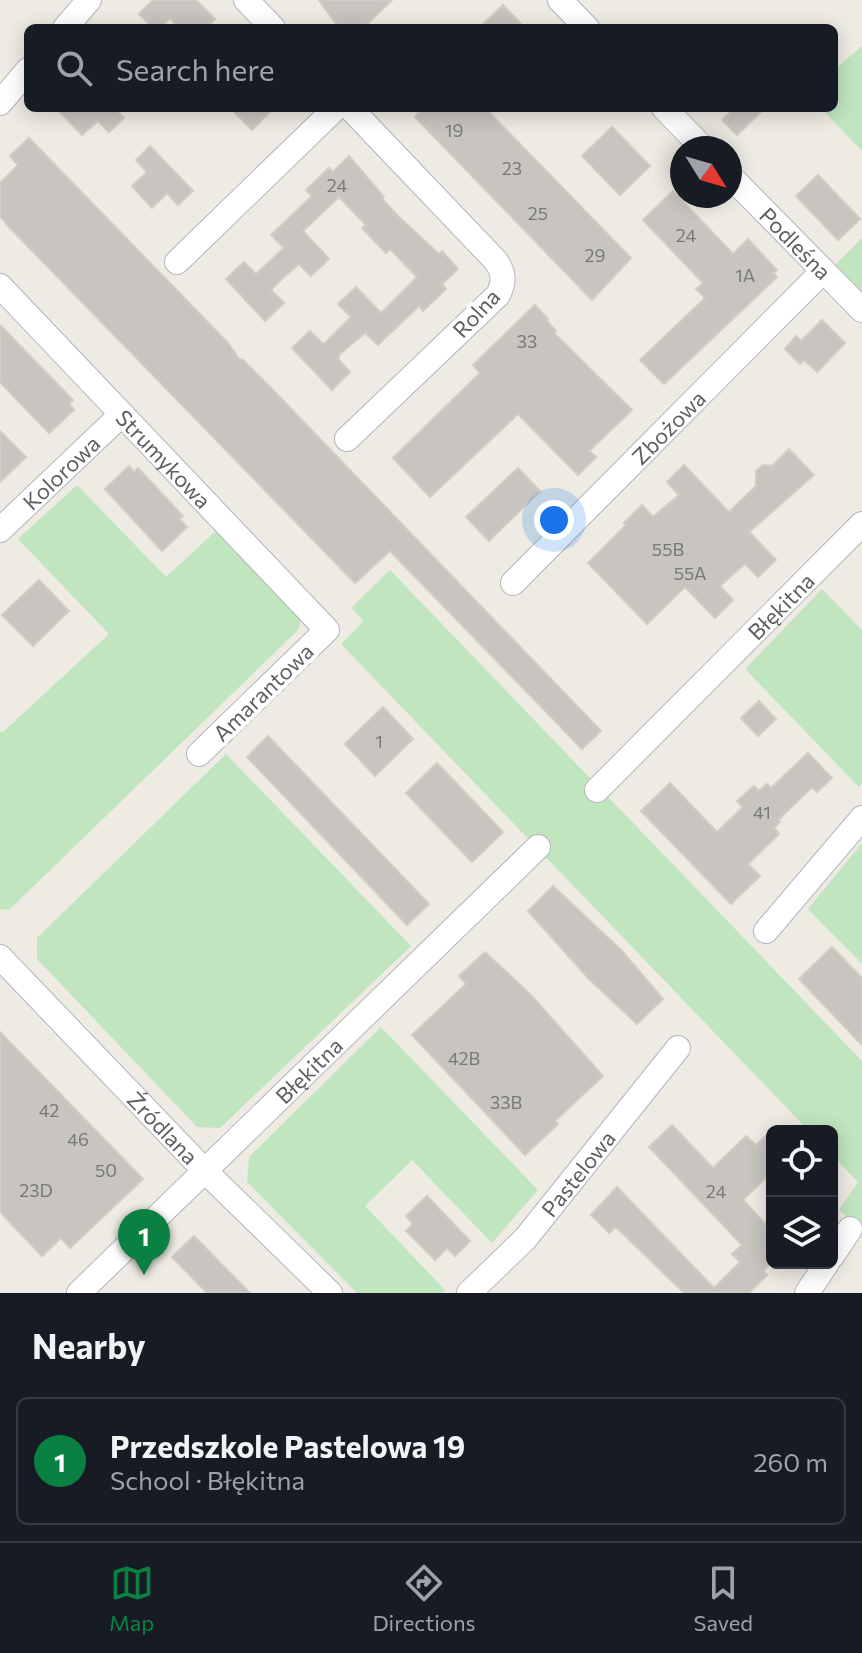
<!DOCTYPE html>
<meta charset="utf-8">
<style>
body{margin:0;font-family:Commissioner,sans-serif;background:#20242c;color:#f1f3f6}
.controls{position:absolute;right:24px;bottom:24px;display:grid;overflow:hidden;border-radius:12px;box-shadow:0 4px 20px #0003}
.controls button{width:72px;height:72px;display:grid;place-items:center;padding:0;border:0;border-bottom:2px solid #363941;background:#171b24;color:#f1f3f6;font:40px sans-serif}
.compass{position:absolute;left:670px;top:136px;width:72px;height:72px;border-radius:50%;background:#171b24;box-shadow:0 4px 20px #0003;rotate:127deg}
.you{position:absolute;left:554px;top:520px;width:28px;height:28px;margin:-20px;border:6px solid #fff;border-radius:50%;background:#1a73e8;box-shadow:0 0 0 12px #1a73e833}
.badge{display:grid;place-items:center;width:52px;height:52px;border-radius:50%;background:#0b8043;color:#fff;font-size:26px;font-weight:700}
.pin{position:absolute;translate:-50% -66px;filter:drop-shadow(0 2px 4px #0008)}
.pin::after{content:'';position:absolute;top:42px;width:28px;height:24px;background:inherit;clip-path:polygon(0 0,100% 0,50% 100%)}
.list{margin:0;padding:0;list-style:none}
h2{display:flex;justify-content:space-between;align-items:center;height:104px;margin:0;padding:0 32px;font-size:34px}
h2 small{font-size:26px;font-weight:400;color:#9ea1a6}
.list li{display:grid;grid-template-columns:52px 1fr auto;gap:24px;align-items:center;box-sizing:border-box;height:128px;margin:0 16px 16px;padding:0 16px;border:2px solid #363941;border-radius:12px}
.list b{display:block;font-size:30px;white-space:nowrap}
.list p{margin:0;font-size:26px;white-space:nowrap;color:#9ea1a6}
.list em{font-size:26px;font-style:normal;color:#9ea1a6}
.icon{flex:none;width:44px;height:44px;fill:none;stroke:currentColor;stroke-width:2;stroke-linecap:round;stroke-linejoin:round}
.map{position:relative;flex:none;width:862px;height:1293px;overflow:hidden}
.search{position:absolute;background:#171b24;box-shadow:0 4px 20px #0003;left:24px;right:24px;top:24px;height:88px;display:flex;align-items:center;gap:20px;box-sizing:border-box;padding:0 28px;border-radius:12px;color:#9ea1a6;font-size:30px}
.sheet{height:248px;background:#171b24}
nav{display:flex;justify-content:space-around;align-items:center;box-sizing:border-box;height:112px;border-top:2px solid #363941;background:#171b24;font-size:22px;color:#9ea1a6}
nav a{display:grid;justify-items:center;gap:4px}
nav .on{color:#0b8043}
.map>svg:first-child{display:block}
.green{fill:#c0e5bf}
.building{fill:#c8c5c0;stroke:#d2ccc1;stroke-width:2}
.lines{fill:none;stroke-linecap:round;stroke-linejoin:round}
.street-casing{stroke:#b3b5ba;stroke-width:26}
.street{stroke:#fff;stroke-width:24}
.labels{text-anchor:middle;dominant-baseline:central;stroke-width:8;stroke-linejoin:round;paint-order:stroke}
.number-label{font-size:18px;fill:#76787a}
.street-label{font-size:22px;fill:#5b5f63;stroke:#fff}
</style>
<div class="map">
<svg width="862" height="1293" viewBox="0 0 862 1293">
<rect width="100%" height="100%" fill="#edebe3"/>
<g class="green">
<path d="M862,46V151L821,108H834V70Z"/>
<path d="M862,238V291L835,265Z"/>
<path d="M77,485L166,577L219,528L301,612L299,629L9,910L0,909V731L2,733L109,634L18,539Z"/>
<path d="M390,570L862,1061V1231L839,1210L858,1182L832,1155V1131H809L341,644L364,621L351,608Z"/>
<path d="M822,589L862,630V784L859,787L745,669Z"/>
<path d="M226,754L411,946L220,1128L197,1127L37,959V938Z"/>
<path d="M862,843V964L808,909Z"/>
<path d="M381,1027L538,1190L492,1243L412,1160L365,1206L445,1290L442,1293H357L247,1182L249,1157Z"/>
</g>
<g class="building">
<path d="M153,0H196L215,19L206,28H179L170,18L160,28H153L139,14Z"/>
<path d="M319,0H392L363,28H339Z"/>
<path d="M503,5L525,28H479Z"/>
<path d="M56,108H114L124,118L109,132L98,121L82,135Z"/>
<path d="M230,108H274L252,130Z"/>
<path d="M424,108H485L631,258L592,300L415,117Z"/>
<path d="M735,108H765L737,135L722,120Z"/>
<path d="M612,127L650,166L620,195L582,156Z"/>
<path d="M29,138L228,343L240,360L242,359L273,390L601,731L582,749L390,551L355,583L8,226L0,216V183L18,165L10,156Z"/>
<path d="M150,146L193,191L178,205L167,193L152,208L132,186L147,172L136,160Z"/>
<path d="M349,156L384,197L382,199L399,217L439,254L442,251L458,269L442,284L446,289L423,311L419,306L378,345L365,333L340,354L338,359L350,372L332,390L292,348L310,331L323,344L327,341L351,317L338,304L356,287L381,313L417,277L390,249L386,253L362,228L366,225L339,197L303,231L329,259L311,276L299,264L283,278L271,290L284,303L265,321L226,279L244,262L256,274L284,248L271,235L312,196L306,190L329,168L333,172Z"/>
<path d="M818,175L860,219L838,240L796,196Z"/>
<path d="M673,191L733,254L748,239L777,270L773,273L777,277L664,384L640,360L705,298L696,289L703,283L643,220Z"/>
<path d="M535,305L548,319L546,320L556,331L554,333L632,410L589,451L596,457L578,475L518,414L430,497L393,458L480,373L473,365Z"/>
<path d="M822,320L845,343L817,372L804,360L800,364L785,349L796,336L801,341Z"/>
<path d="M0,325L73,400L69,404L74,410L49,433L0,382Z"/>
<path d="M0,431L26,457L0,482Z"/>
<path d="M789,449L814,475L749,532L776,560L758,577L745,564L720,586L733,600L715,618L685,587L647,624L588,563L626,525L624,523L642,505L653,517L679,495L667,482L684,465L729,512L756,486V471L763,465L772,466Z"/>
<path d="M129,466L134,472L138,468L183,516L179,519L187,527L162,551L105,489Z"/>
<path d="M518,468L540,491L489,541L466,517Z"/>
<path d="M39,580L69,611L33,646L2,615Z"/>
<path d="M759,701L776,719L758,736L741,718Z"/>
<path d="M383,707L413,739L375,776L345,744Z"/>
<path d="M268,736L429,904L407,925L247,757Z"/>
<path d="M808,753L832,778L817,792L812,787L778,820L780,822L774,828L779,834L748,864L760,876L731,904L641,811L670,783L717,832L743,807L737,801L754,786L759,791L767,784L771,788Z"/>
<path d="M437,763L503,832L472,862L406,793Z"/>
<path d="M553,886L622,951L663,999L637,1024L589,979L528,911Z"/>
<path d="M832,947L862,978V1045L799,979Z"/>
<path d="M485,952L531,995L603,1076L555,1121L558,1124L525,1155L412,1035L466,984L459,976Z"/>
<path d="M0,1032L143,1179L70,1248L61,1238L42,1256L0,1212Z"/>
<path d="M672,1125L713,1168L746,1136L756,1145L772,1130V1172L743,1200L772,1231V1262L763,1271L767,1275L749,1293H684L616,1227L609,1233L591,1215L617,1187L714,1288L740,1262L732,1254L742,1245L649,1147Z"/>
<path d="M427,1196L470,1241L455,1256L447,1248L435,1260L406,1231L413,1224L406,1216Z"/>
<path d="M194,1236L250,1293H207L172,1257Z"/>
</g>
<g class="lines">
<g class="street-casing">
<g id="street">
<path d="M246,0L273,28"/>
<path d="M560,0L587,28"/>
<path d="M65,28L89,0"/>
<path d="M0,103L28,70"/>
<path d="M664,108L703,148"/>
<path id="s1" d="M730,176L862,310"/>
<path d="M177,262L336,108"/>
<path id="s2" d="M0,286L327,630L199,754"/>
<path d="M347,439L498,295C505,281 504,272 495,260L350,108"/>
<path id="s3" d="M0,530L122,414"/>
<path id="s4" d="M513,583L822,272"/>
<path id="s5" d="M597,790L862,524"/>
<path d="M766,931L862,818"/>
<path id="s6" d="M0,957L204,1170L330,1293"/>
<path d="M832,1256L850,1229"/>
<path id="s7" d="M79,1293L538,847"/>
<path id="s8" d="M469,1293L525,1239L678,1048"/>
<path d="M807,1293L827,1263"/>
</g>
</g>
<use href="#street" class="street"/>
</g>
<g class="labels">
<g class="number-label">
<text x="454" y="130">19</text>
<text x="512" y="168">23</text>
<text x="337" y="185">24</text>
<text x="538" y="213">25</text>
<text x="686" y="235">24</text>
<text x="595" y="255">29</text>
<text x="745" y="275">1A</text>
<text x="527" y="341">33</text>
<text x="668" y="549">55B</text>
<text x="690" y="573">55A</text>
<text x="379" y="741">1</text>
<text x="762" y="812">41</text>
<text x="464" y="1058">42B</text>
<text x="506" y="1102">33B</text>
<text x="49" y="1110">42</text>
<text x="78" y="1139">46</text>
<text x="106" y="1170">50</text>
<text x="36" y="1190">23D</text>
<text x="716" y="1191">24</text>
</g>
<g class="street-label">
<text stroke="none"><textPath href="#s1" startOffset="94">Podleśna</textPath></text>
<text transform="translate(476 313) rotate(-47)">Rolna</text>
<text stroke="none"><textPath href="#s4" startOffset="220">Zbożowa</textPath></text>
<text stroke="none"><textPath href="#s2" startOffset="238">Strumykowa</textPath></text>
<text stroke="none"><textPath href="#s3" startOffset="84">Kolorowa</textPath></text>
<text stroke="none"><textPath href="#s5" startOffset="260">Błękitna</textPath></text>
<text transform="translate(263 692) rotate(-44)">Amarantowa</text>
<text stroke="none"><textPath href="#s7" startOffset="320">Błękitna</textPath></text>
<text stroke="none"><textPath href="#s6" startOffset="236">Źródlana</textPath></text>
<text stroke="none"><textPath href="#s8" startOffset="162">Pastelowa</textPath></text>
</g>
</g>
</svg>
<div class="controls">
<button><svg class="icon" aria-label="locate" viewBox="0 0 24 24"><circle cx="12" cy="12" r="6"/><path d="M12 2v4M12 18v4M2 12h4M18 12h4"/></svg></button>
<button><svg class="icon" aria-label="layers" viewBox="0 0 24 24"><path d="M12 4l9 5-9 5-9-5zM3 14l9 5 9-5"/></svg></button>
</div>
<svg class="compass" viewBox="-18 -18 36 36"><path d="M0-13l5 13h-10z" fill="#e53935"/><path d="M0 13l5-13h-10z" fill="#9ea1a6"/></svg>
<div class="you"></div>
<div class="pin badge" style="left:144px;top:1275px">1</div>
<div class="search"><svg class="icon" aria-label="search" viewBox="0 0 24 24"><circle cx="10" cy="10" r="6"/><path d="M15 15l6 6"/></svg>Search here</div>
</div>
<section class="sheet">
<h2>Nearby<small></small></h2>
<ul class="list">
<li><span class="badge">1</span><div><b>Przedszkole Pastelowa 19</b><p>School · Błękitna</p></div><em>260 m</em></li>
</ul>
</section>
<nav>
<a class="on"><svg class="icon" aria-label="map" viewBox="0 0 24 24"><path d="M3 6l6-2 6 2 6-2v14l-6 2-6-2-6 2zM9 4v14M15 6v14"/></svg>Map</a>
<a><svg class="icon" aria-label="directions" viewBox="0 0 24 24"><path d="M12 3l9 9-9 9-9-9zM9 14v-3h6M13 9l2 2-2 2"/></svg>Directions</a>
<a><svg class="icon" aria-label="saved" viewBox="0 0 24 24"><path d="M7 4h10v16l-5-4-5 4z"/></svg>Saved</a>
</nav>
